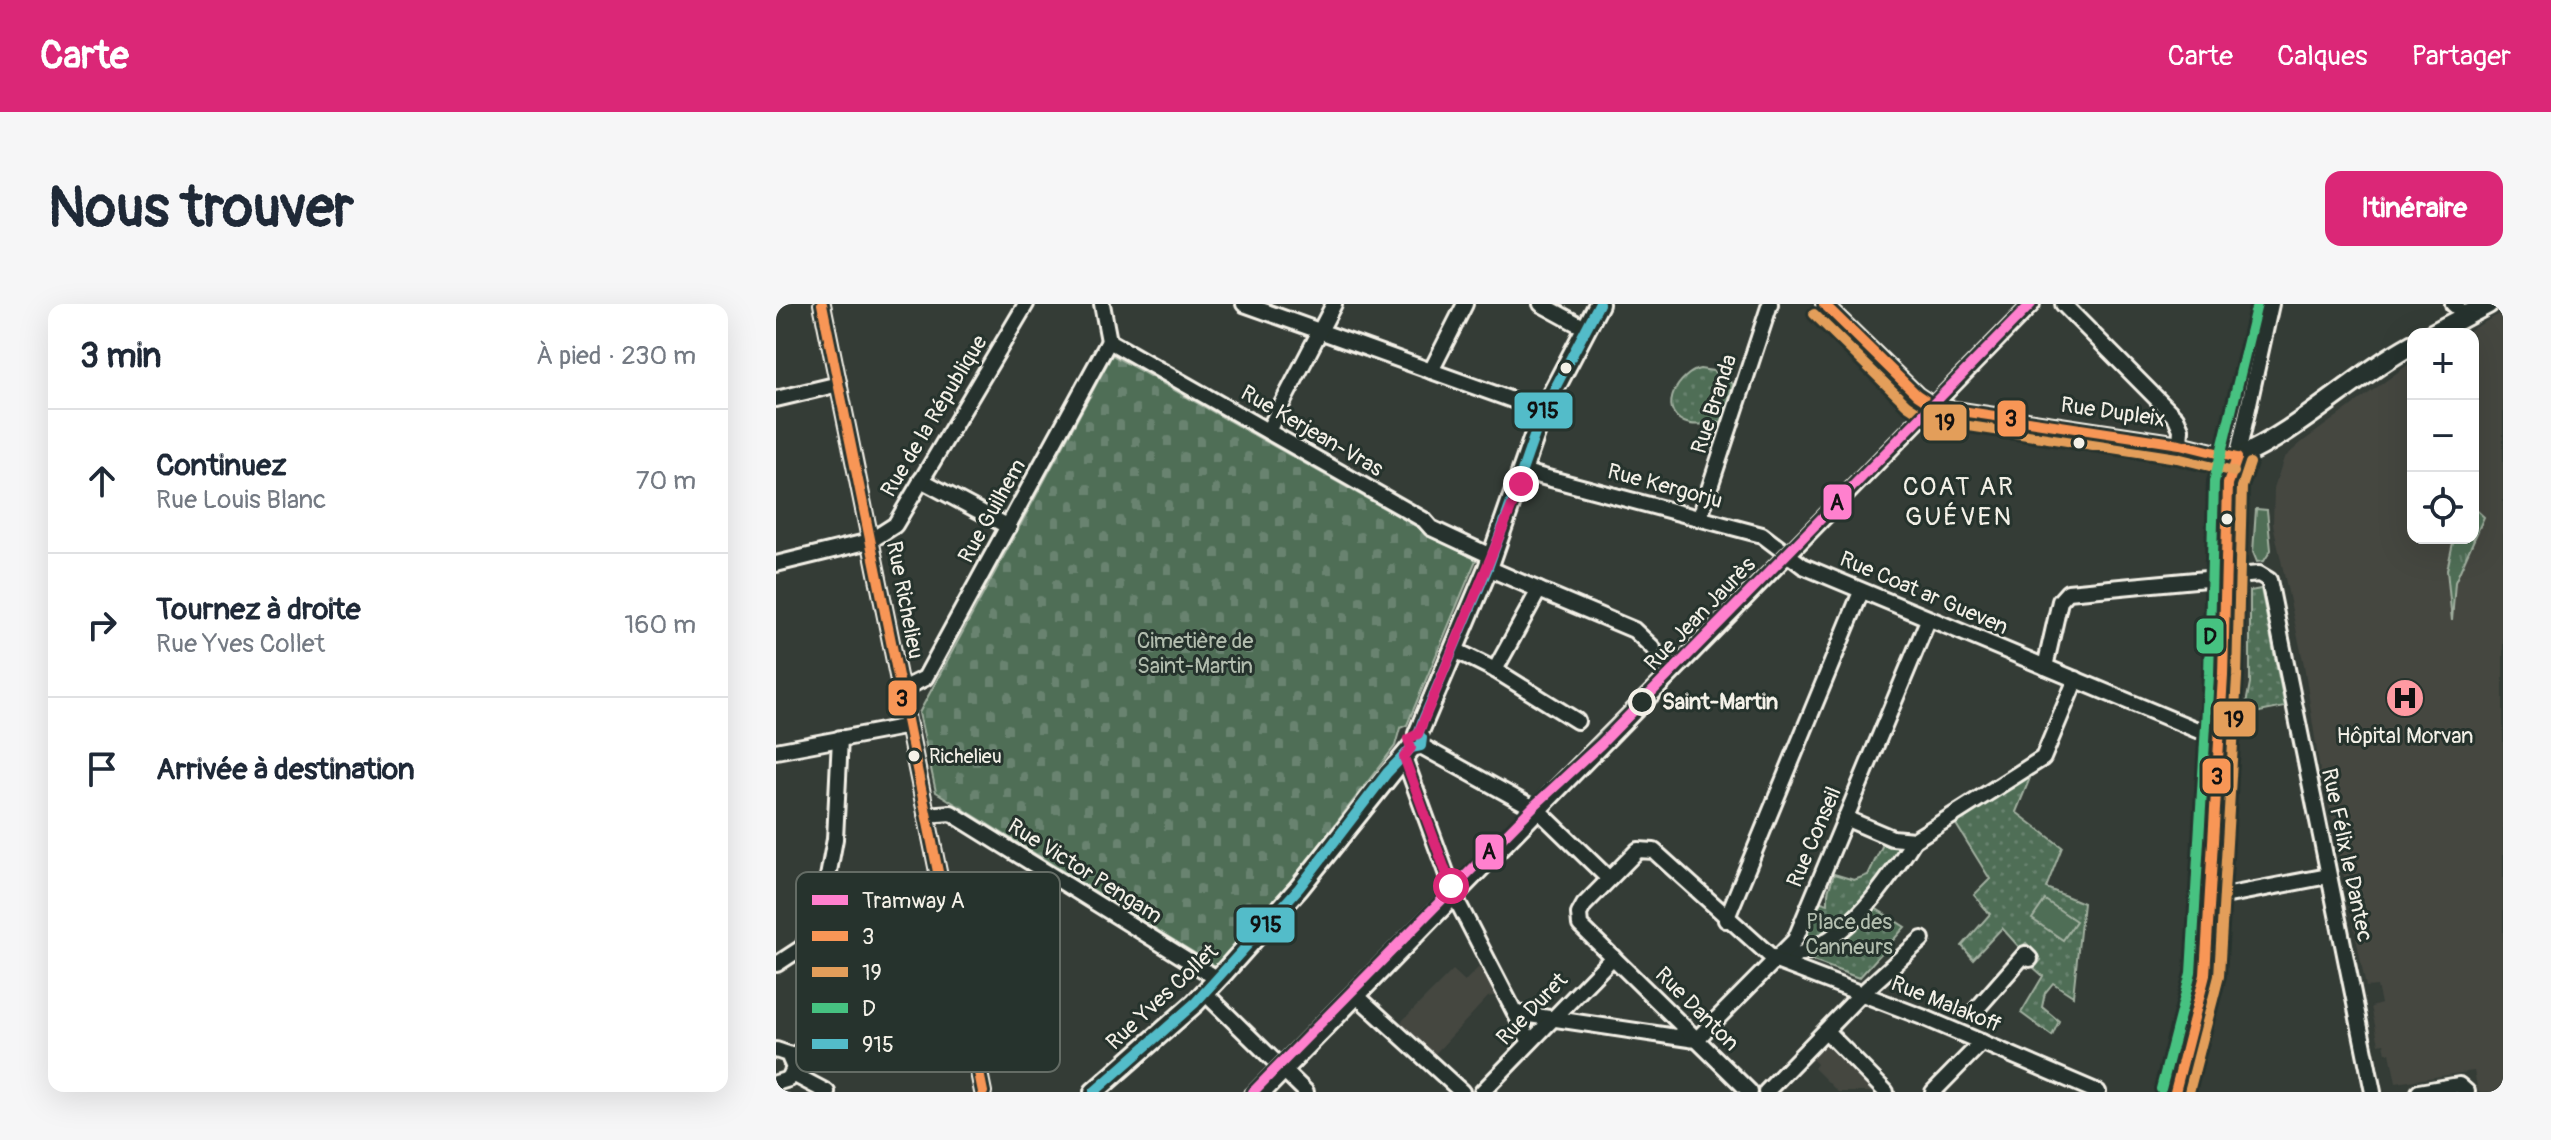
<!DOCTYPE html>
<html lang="fr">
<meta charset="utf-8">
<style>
body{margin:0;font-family:Pangolin,sans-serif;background:#f6f6f7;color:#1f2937}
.controls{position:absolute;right:24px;top:24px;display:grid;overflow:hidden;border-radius:16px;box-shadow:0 8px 32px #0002}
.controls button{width:72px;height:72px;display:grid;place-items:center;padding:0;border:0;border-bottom:2px solid #e0e1e3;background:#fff;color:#1f2937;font:40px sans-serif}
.stop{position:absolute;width:24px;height:24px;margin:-18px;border:6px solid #db2777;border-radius:50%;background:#fff}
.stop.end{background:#db2777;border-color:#fff;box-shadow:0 2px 8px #0008}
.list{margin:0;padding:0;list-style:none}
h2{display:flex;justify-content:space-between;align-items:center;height:104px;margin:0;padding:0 32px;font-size:34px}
h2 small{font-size:26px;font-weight:400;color:#747a83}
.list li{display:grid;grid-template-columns:52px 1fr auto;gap:24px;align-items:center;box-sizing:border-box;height:144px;padding:0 32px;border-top:2px solid #e0e1e3}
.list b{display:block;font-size:30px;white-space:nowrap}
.list p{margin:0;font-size:26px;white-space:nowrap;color:#747a83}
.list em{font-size:26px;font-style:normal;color:#747a83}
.icon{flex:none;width:44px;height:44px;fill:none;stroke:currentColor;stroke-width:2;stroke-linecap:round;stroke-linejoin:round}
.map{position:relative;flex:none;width:1727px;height:788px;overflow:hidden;border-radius:16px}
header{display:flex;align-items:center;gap:48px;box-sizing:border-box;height:112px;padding:0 40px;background:#db2777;color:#fff}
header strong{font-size:38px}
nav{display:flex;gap:44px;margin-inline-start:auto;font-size:28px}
.intro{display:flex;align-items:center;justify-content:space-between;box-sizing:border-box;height:192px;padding:0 48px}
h1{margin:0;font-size:56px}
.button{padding:20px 36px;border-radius:16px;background:#db2777;color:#fff;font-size:28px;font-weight:700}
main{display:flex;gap:48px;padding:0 48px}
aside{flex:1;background:#fff;border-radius:16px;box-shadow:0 8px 32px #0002}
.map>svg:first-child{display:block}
.built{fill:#444640}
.grass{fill:url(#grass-tufts);stroke:#a2b0a0;stroke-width:2}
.cemetery{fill:url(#cemetery-stones);stroke:#a2b0a0;stroke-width:2}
.park{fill:url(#park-dots);stroke:#a2b0a0;stroke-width:2}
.pitch{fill:#4f6e57;stroke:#a2b0a0;stroke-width:2}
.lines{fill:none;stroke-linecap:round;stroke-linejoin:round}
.minor-casing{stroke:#f4f1e8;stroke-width:20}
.major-casing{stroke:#f4f1e8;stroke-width:24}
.minor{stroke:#26332d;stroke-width:14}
.major{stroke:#26332d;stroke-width:18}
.tram{stroke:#f4f1e8;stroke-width:2}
.bus-1-casing{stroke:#26332d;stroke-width:16}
.bus-2-casing{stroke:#26332d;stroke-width:16}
.bus-3-casing{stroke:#26332d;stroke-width:16}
.bus-4-casing{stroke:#26332d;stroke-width:16}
.bus-1{stroke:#f89656;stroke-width:10}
.bus-2{stroke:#e39e5a;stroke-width:10}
.bus-3{stroke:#46c281;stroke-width:10}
.bus-4{stroke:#53bcc9;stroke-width:10}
.tram-1-casing{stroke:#26332d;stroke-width:16}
.tram-1{stroke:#ff80ce;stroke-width:10}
.route{stroke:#db2777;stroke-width:10}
.bus-dot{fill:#f4f1e8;stroke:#26332d;stroke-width:3}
.stop-dot{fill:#26332d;stroke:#f4f1e8;stroke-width:4}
.labels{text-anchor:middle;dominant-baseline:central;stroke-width:6;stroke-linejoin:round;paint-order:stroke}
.bus-label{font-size:20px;fill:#f4f1e8;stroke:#26332d;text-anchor:start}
.street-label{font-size:22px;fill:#f4f1e8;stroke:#26332d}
.park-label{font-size:22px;fill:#b2bdae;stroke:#26332d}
.stop-label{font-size:22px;font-weight:bold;fill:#f4f1e8;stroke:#26332d;text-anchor:start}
.poi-label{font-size:22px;fill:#f4f1e8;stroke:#26332d}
.quarter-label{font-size:26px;letter-spacing:2px;fill:#f4f1e8;stroke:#26332d}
.key{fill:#26332d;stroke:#646c65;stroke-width:2}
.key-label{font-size:22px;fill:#f4f1e8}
.line-badge{stroke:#26332d;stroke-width:3}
.pale-badge-label{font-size:22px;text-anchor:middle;font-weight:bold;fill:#111}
</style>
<header>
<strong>Carte</strong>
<nav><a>Carte</a><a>Calques</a><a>Partager</a></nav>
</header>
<div class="intro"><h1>Nous trouver</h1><a class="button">Itinéraire</a></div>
<main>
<aside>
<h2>3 min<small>À pied · 230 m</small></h2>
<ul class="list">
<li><svg class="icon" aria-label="ahead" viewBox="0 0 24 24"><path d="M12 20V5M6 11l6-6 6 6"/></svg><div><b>Continuez</b><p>Rue Louis Blanc</p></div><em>70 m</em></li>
<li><svg class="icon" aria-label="right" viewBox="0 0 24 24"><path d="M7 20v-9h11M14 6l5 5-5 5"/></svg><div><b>Tournez à droite</b><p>Rue Yves Collet</p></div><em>160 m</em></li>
<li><svg class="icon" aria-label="arrive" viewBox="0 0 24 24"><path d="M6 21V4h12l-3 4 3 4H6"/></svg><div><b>Arrivée à destination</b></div></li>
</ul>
</aside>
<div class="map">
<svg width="1727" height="788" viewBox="0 0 1727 788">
<defs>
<pattern id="grass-tufts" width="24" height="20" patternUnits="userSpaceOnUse" patternTransform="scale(2)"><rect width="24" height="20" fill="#4f6e57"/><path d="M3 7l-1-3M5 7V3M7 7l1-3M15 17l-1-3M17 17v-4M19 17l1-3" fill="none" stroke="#69836f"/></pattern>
<pattern id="cemetery-stones" width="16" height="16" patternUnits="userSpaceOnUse" patternTransform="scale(2)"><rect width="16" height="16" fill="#4f6e57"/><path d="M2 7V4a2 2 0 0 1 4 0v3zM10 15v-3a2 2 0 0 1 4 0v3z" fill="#69836f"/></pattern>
<pattern id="park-dots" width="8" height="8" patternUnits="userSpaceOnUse" patternTransform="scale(2)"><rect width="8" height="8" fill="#4f6e57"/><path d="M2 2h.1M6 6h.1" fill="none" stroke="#69836f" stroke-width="1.8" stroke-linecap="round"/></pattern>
</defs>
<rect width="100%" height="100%" fill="#343c36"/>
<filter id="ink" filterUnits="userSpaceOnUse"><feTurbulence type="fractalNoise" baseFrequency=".0125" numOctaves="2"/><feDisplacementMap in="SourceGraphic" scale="16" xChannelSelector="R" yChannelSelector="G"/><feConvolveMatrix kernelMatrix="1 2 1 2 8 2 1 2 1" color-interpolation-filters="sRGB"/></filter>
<g filter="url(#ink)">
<g class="built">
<path d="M1727,8V788H1702L1698,767L1620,779L1614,749H1610L1608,739L1603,740L1595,703L1605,700L1601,682L1590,683L1549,481H1546L1528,361L1497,220L1498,184L1508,154L1526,138L1637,57V234H1697V30H1687Z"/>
<path d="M705,661L722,691L712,693L659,750L624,719L677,666L689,677Z"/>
<path d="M1049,735L1103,788H1062L1038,764L1041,760L1032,751Z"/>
</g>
<g class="grass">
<path d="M1697,203L1708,213L1679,278L1676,317L1671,266L1678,234H1697Z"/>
<path d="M1480,205L1491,206L1495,246L1488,257L1481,258L1477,248Z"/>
</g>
<path class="cemetery" d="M336,51L700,256L631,421L624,424L619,442L512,582L441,663L160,488L143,409Z"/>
<g class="park">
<path d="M924,65L937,67L957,80L946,118C935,119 918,123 908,118C880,105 904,69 924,65Z"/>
<path d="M1485,285L1509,403L1468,411L1474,379V287Z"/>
<path d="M1258,464L1240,508L1286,543L1270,584L1307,599L1297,692L1277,679L1269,689L1266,703L1283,717L1276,732L1245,709L1267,672L1258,664L1265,656L1250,639L1244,644L1226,624L1197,655L1186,642L1214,610L1198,591L1214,575L1178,517Z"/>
<path d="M1109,536L1137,544L1099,604L1129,623L1083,674L1034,656L1033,645L1026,637L1042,597L1052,600V588L1058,570L1078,576L1092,571Z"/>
</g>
<path class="pitch" d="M1269,596L1300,617L1287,636L1256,615Z"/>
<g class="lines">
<g class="minor-casing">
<g id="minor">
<path d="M46,0L207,788"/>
<path d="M326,0L333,37"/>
<path d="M468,0L767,107"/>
<path d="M765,0L809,24"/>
<path d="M1048,0L1141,91L1159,103L1404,140L1461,154L1495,0"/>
<path d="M1287,0L1400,114L1405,125L1404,140"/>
<path d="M1677,0L1690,11"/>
<path d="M333,37L648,216L655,224L717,253"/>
<path d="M655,67L689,0"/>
<path d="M0,95L63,80"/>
<path d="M492,127L558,0"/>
<path d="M749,168L986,231L1027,262L1421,426L1444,425"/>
<path d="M145,176L233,223"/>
<path d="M924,213L994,0"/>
<path d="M0,260L94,237L119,221L250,0"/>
<path d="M712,264L763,286"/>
<path d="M677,345L719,366L801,417"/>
<path d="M1269,363L1284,297L1292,288L1483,270L1493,276L1597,788"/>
<path d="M719,366L763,286L858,326L877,344"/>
<path d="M125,386L149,374L333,37"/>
<path d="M645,442L763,507L832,574"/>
<path d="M0,447L133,422"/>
<path d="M628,453L679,593L754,738"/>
<path d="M150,511L175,509L442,675"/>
<path d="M1069,514L1116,534L1138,536L1267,454L1300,375"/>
<path d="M1435,590L1453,591L1552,572"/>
<path d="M950,616L1085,288"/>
<path d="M1005,656C1067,642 1105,589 1138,536"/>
<path d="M1,660L27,643L49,589L59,535L64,434"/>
<path d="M429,689L530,788"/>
<path d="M581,692L686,788"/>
<path d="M1199,707L1249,650L1254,655"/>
<path d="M740,709L920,736L1019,636L1152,316"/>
<path d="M1050,727L1110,788"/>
<path d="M0,746L12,750L18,764L13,775L0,779"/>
<path d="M15,754L165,634L174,630"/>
<path d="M17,770L51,788"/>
<path d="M488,788L1256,0"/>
<path d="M706,788L837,653"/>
<path d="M974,788L804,621L803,610L808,601L862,546L878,547L1000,657L1149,714L1322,788"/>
<path d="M990,788L1082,693L1146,635"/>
<path d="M1157,788L1206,738"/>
<path d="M1643,788L1683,781L1691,788"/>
</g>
</g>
<g class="major-casing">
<g id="major">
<path d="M1656,30L1712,0"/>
<path d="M642,430L712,264L767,107L823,0"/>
<path d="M318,788L419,699L449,667L523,584L635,444"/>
<path d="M1399,788L1429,671L1447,372L1452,180L1461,154C1525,126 1575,74 1637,40"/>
</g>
</g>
<use href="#minor" class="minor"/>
<use href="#major" class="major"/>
<path class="tram" d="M467,788C726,523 988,265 1246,0"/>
<g class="bus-1-casing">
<g id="bus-1">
<path d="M46,0L207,788"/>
<path d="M1048,0L1141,91L1159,103L1404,140L1461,154"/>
<path d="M1399,788L1429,671L1447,372L1452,180L1461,154"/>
</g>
</g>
<g class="bus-2-casing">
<g id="bus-2">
<path d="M1038,10L1131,101L1154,116L1401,154L1458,168"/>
<path d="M1413,788L1443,672L1461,373L1466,183L1474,159"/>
</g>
</g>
<g class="bus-3-casing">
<path id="bus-3" d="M1385,785L1415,669L1433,371L1438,178L1481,0"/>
</g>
<g class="bus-4-casing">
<path id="bus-4" d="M318,788L419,699L523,584L611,469L635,444L645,442L646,434L642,430L646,418L712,264L767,107L823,0"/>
</g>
<use href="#bus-1" class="bus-1"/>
<use href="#bus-2" class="bus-2"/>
<use href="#bus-3" class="bus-3"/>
<use href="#bus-4" class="bus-4"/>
<g class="tram-1-casing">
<path id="tram-1" d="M477,788L758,502L825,440L1255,0"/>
</g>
<use href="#tram-1" class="tram-1"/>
</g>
</g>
<g class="lines" filter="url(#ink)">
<path class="route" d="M675,582L628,453L635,444L632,435L642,430L745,180"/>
</g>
<defs>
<g id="hospital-disc" transform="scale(2)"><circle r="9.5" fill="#ff9aa2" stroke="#26332d"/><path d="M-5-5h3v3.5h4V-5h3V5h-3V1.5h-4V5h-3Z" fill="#111"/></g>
</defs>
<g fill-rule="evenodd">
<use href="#hospital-disc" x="1629" y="394"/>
</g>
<g class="bus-dot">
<circle cx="790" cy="64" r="7"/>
<circle cx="1303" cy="139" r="7"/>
<circle cx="1451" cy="215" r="7"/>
<circle cx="138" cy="452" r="7"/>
</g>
<circle class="stop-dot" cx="866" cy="398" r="12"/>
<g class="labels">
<g class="bus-label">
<text x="153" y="452">Richelieu</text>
</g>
<g class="street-label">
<text transform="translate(938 100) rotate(-72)">Rue Branda</text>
<text transform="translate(1337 108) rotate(8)">Rue Dupleix</text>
<text transform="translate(158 112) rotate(-59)">Rue de la République</text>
<text transform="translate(536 127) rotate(30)">Rue Kerjean-Vras</text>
<text transform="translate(889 182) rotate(15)">Rue Kergorju</text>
<text transform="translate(216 207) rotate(-61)">Rue Guilhem</text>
<text transform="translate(1148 289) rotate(23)">Rue Coat ar Gueven</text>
<text transform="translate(129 296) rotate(79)">Rue Richelieu</text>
<text transform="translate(924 310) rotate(-46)">Rue Jean Jaurès</text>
<text transform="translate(1038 533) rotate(-67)">Rue Conseil</text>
<text transform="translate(1571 551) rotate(78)">Rue Félix le Dantec</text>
<text transform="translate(309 567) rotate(32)">Rue Victor Pengam</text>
<text transform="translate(386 693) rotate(-43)">Rue Yves Collet</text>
<text transform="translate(1170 700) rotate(22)">Rue Malakoff</text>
<text transform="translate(756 705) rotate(-46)">Rue Duret</text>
<text transform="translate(921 705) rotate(45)">Rue Danton</text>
</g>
<g class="park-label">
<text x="419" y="337">Cimetière de<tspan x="419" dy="25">Saint-Martin</tspan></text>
<text x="1073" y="618">Place des<tspan x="1073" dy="25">Canneurs</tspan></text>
</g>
<g class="stop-label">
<text x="886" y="398">Saint-Martin</text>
</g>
<g class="poi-label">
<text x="1629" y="432">Hôpital Morvan</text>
</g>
<g class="quarter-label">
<text x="1183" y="183">COAT AR<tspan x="1183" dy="30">GUÉVEN</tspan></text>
</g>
</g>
<rect x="20" y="568" width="264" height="200" rx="12" class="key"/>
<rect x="36" y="591" width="36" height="10" fill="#ff80ce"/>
<rect x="36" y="627" width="36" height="10" fill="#f89656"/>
<rect x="36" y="663" width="36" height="10" fill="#e39e5a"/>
<rect x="36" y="699" width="36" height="10" fill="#46c281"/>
<rect x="36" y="735" width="36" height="10" fill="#53bcc9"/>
<g class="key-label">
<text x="86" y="604">Tramway A</text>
<text x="86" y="640">3</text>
<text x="86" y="676">19</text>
<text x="86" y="712">D</text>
<text x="86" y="748">915</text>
</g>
<g class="line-badge">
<rect x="737" y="87" width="61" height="39" rx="8" fill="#53bcc9"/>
<rect x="1220" y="95" width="31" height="39" rx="8" fill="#f89656"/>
<rect x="1146" y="99" width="46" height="39" rx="8" fill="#e39e5a"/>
<rect x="1046" y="179" width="31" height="38" rx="8" fill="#ff80ce"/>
<rect x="1419" y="313" width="30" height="38" rx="8" fill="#46c281"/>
<rect x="111" y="375" width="31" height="38" rx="8" fill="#f89656"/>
<rect x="1436" y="396" width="45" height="38" rx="8" fill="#e39e5a"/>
<rect x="1425" y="453" width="31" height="38" rx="8" fill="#f89656"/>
<rect x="698" y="529" width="31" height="38" rx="8" fill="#ff80ce"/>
<rect x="459" y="602" width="61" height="38" rx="8" fill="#53bcc9"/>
</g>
<g class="pale-badge-label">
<text x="767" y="114">915</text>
<text x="1235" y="122">3</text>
<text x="1169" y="126">19</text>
<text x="1061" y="206">A</text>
<text x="1434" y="340">D</text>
<text x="126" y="402">3</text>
<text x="1458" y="423">19</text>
<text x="1441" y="480">3</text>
<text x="713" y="555">A</text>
<text x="490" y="628">915</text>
</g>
</svg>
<div class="controls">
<button>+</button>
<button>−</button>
<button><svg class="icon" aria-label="locate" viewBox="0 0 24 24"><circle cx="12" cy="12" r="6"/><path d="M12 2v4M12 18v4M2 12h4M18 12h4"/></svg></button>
</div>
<div class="stop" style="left:675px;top:582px"></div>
<div class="stop end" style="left:745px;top:180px"></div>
</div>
</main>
